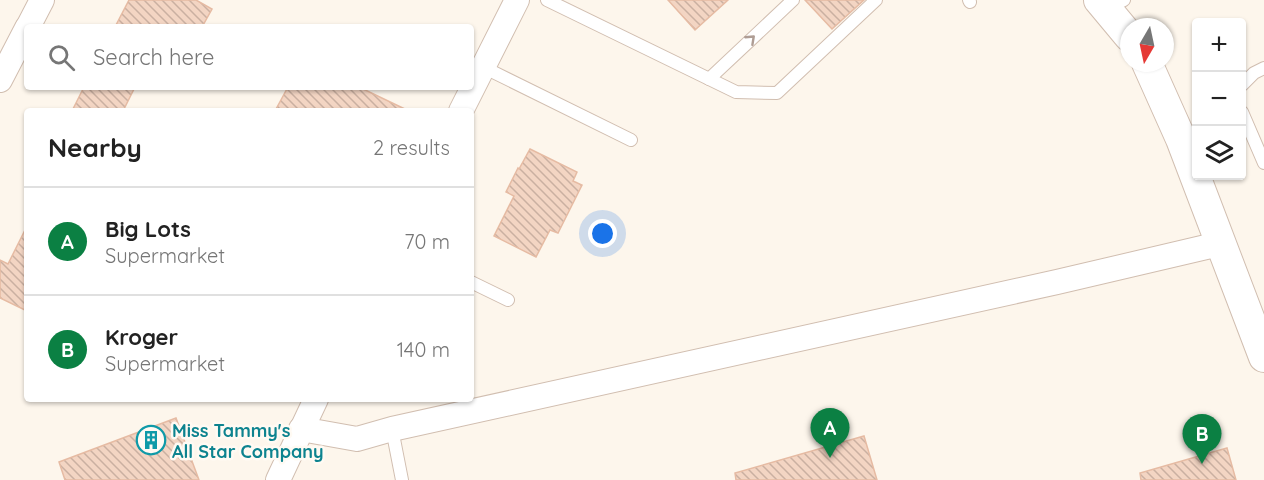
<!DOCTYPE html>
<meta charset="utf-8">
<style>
body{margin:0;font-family:Quicksand,sans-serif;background:#f6f6f6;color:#222}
.controls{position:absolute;right:18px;top:18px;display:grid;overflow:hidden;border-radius:6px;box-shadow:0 2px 4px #0004}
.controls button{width:54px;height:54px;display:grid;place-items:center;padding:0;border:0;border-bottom:2px solid #e0e0e0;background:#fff;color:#222;font:30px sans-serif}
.compass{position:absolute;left:1120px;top:18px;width:54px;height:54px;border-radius:50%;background:#fff;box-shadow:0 2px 4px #0004;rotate:189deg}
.you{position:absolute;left:603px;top:234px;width:21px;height:21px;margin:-15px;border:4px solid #fff;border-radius:50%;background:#1a73e8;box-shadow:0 0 0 9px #1a73e833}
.badge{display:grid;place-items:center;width:39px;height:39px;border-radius:50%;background:#0b8043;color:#fff;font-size:20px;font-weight:700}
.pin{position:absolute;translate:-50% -50px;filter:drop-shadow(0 2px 3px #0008)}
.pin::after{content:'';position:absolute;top:32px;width:21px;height:18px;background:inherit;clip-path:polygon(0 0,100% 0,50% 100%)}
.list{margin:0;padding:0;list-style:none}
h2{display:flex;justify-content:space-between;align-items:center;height:78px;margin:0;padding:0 24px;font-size:26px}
h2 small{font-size:20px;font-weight:400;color:#767676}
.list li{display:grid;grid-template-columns:39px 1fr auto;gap:18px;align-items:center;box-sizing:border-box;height:108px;padding:0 24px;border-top:2px solid #e0e0e0}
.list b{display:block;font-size:22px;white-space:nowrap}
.list p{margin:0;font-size:20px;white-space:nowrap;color:#767676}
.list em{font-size:20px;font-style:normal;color:#767676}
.icon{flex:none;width:33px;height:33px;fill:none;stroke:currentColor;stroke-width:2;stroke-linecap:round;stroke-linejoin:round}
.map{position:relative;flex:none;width:1264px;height:480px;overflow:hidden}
.search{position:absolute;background:#fff;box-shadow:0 2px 4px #0004;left:24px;top:24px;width:450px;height:66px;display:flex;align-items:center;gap:15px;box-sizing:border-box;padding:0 21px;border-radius:6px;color:#767676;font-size:22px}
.panel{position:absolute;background:#fff;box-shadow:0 2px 4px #0004;left:24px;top:108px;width:450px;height:294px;border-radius:6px}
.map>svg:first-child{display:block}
.building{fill:url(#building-back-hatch);stroke:#e6bba3;stroke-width:1.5}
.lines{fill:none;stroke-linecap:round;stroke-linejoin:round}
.service-casing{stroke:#d1beb0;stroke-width:14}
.minor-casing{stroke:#d1beb0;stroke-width:26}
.tertiary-casing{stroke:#d1beb0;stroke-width:32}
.service{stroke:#fff;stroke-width:12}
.minor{stroke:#fff;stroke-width:24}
.tertiary{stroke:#fff;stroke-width:30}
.oneway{stroke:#af9d94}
.labels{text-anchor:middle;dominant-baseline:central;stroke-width:5;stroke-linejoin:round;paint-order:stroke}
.culture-label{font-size:18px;font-weight:bold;fill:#0d838f;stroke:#fffaf3;text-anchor:start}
</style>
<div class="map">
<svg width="1264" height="480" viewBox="0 0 1264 480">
<defs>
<pattern id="building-back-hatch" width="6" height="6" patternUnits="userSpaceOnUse" patternTransform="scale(1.5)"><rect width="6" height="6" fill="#f3d5c3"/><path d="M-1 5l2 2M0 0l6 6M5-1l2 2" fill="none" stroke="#cab0a1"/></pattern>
</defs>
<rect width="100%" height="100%" fill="#fdf6ec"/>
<g class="building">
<path d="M129,0H196L212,9L202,27H115Z"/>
<path d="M668,0H728L695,30Z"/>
<path d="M805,0H864L832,29Z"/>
<path d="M84,87H135L123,111H72Z"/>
<path d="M288,87H359L409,111H275Z"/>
<path d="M530,149L577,172L573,181L582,185L558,233L550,230L536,257L494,236L514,196L506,192L518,168L519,169Z"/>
<path d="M27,226V311L0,298V260L8,264Z"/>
<path d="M176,418L199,480H65L59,462Z"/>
<path d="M864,436L877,480H736L735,473Z"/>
<path d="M1227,448L1236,480H1141L1140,473Z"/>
</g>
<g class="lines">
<g class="service-casing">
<g id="service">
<path d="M547,0L736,92L777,93L876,0"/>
<path d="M969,0L970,2"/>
<path d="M1107,9L1124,0"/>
<path d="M483,67L631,140"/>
<path d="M709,79L793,0"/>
<path d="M1242,85L1254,73L1264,68"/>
<path d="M1242,112L1264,163"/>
<path d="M471,282L508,300"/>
<path d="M392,429L402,480"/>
</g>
</g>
<g class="minor-casing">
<g id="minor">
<path d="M28,27L42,0"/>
<path d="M0,80L27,28"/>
<path d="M461,111L517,0"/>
<path d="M301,429L357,439L392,429L1057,282L1219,244"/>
<path d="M278,480L316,399"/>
</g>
</g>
<g class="tertiary-casing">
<g id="tertiary">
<path d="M1099,0L1129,36"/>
<path d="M1147,63L1181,139L1264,357"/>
</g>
</g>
<use href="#service" class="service"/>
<use href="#minor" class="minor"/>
<use href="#tertiary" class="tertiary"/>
</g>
<defs><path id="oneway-chevron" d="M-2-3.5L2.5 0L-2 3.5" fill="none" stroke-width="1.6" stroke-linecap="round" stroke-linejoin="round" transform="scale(1.5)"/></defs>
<use class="oneway" href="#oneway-chevron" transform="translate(751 39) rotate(-43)"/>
<defs>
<g id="building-ring" transform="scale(1.5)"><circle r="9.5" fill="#fffaf3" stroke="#0f9aa8" stroke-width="1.5"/><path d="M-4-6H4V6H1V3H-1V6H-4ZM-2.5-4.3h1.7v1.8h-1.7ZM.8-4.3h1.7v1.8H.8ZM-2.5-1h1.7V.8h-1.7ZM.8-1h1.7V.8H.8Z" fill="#0f9aa8"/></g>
</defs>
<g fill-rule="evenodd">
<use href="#building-ring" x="151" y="440"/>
</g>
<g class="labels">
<g class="culture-label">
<text x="172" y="430">Miss Tammy's<tspan x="172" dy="21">All Star Company</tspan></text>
</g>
</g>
</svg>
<div class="controls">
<button>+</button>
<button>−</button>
<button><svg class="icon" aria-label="layers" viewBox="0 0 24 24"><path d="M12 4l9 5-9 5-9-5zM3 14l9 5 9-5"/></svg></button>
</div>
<svg class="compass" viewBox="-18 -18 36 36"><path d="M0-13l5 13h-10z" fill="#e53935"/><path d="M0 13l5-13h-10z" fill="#767676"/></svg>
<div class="you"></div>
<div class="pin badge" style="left:830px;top:458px">A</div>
<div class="pin badge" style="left:1202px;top:464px">B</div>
<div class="search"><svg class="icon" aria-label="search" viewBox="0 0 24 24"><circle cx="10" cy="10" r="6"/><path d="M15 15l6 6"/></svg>Search here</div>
<section class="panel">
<h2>Nearby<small>2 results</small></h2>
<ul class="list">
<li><span class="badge">A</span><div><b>Big Lots</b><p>Supermarket</p></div><em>70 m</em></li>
<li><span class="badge">B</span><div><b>Kroger</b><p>Supermarket</p></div><em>140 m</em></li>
</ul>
</section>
</div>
